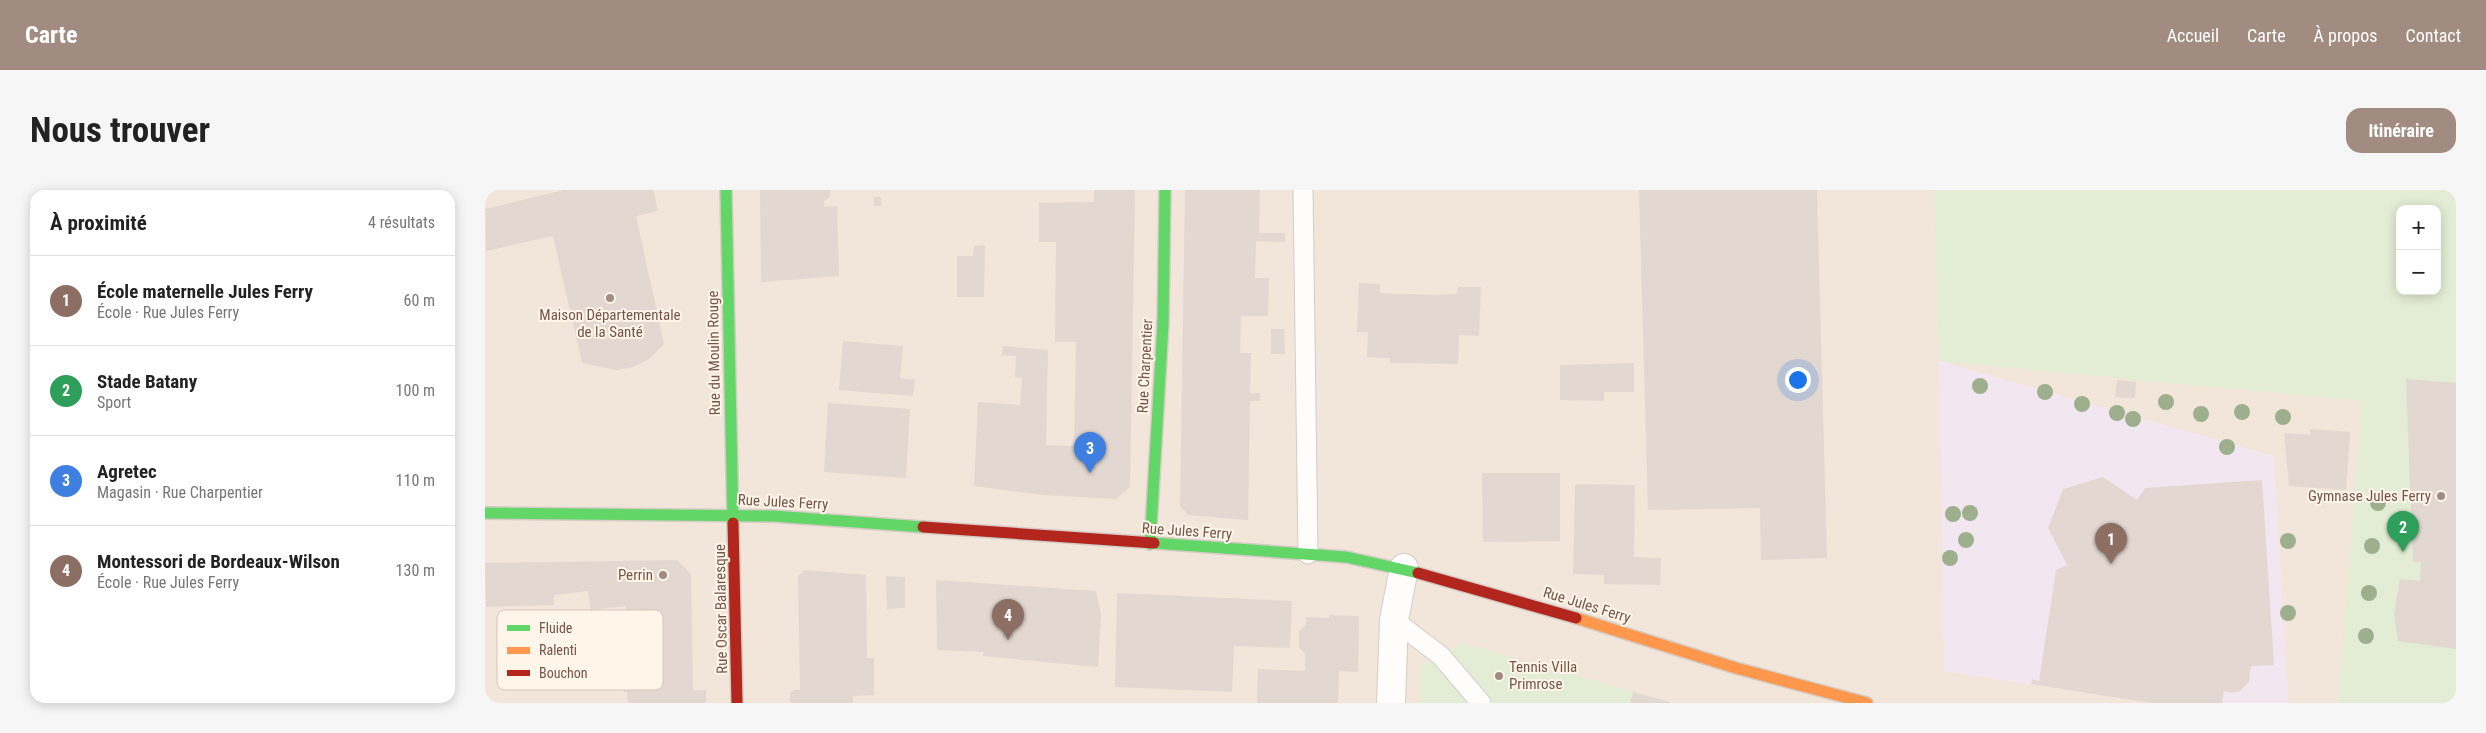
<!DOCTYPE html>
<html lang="fr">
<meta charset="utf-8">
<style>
body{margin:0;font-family:"Roboto Condensed",sans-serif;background:#f6f6f6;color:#222}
.controls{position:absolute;right:15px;top:15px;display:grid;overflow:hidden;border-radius:10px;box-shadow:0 2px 12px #0003}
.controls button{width:45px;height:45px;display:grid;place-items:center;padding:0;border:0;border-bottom:1px solid #e0e0e0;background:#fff;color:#222;font:25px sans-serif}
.you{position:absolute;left:1312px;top:189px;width:18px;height:18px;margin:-12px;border:4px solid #fff;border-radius:50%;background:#1a73e8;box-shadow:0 0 0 8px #1a73e833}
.badge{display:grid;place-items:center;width:32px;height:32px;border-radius:50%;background:#a28c81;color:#fff;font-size:16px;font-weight:700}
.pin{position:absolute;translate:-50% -41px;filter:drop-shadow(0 1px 2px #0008)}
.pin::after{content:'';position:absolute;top:26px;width:18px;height:15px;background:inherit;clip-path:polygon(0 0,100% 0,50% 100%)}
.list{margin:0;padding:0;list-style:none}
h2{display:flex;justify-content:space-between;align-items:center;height:65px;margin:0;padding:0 20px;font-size:21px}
h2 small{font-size:16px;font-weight:400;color:#767676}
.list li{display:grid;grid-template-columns:32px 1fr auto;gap:15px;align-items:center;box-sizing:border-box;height:90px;padding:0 20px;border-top:1px solid #e0e0e0}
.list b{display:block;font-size:19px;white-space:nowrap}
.list p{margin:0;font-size:16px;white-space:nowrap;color:#767676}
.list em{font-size:16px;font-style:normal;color:#767676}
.map{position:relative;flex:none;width:1971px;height:513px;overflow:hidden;border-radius:15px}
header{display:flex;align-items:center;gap:30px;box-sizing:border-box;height:70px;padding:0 25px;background:#a28c81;color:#fff}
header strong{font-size:24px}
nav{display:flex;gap:28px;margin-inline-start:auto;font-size:18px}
.intro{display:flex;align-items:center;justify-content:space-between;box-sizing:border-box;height:120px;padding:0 30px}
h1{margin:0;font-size:35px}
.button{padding:12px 22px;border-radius:15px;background:#a28c81;color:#fff;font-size:18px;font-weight:700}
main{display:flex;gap:30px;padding:0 30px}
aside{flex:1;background:#fff;border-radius:15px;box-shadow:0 2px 12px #0003}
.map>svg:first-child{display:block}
.residential{fill:#f2e5d9;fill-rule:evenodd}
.education{fill:#f2e7f1}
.green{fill:#e3ecd4;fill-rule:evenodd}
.building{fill:#e2d8d1}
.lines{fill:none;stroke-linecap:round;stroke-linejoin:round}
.lane-casing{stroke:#d4ccc6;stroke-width:21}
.street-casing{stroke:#d4ccc6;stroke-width:30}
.fast-casing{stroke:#d5ccc6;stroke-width:14}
.slow-casing{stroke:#d5ccc6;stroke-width:14}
.jam-casing{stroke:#d5ccc6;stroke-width:14}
.lane{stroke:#fefdfc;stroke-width:19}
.street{stroke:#fefdfc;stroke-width:28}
.fast{stroke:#63d668;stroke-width:11}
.slow{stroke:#ff974d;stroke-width:11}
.jam{stroke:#b3261e;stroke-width:11}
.tree{fill:#9daf8d}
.poi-dot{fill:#a28c81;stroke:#fff5e9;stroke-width:2}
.labels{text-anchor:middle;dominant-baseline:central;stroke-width:4;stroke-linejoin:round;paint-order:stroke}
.poi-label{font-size:15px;fill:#745649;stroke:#fff5e9;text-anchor:end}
.street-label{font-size:15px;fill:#745649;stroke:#fff5e9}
.key{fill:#fff5e9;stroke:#d5c5b9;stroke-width:1}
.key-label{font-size:14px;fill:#745649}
</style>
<header>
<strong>Carte</strong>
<nav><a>Accueil</a><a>Carte</a><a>À propos</a><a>Contact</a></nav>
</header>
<div class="intro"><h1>Nous trouver</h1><a class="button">Itinéraire</a></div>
<main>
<aside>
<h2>À proximité<small>4 résultats</small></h2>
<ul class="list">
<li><span class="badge" style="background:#8d6e63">1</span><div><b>École maternelle Jules Ferry</b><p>École · Rue Jules Ferry</p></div><em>60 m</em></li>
<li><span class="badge" style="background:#2e9e5b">2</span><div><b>Stade Batany</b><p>Sport</p></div><em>100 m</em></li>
<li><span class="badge" style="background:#3f7fe0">3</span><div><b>Agretec</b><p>Magasin · Rue Charpentier</p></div><em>110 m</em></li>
<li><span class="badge" style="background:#8d6e63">4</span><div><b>Montessori de Bordeaux-Wilson</b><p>École · Rue Jules Ferry</p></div><em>130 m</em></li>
</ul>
</aside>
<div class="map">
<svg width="1971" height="513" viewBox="0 0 1971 513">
<rect width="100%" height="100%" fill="#f6f0e9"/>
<path class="residential" d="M0,0H1971V513H0ZM1915,19H1952V101H1915Z"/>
<path class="education" d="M1454,171L1789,266L1803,513H1666L1459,481Z"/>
<g class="green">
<path d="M1449,0H1971V513H1853L1877,211L1454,171ZM1915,19H1952V101H1915Z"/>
<path d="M977,453L1187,513H934L935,478Z"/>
</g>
<g class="building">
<path d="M79,0H168L173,21L151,26L179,154L164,169L148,177L131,180L97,173L68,46L1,61L0,19Z"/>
<path d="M275,0H345V7L339,11V17L352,16L354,86L276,92Z"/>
<path d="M609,0H650L645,297L631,309L559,305L489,296L493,212L535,215L537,188L530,187L531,166L517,165L518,156L563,160L561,255L589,256L591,152H570L571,52H554V13L609,12Z"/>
<path d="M700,0H775L774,43H800V52L771,51L770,88H784L783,126H756L755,163H766L765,203H775V211H765L763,330L703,325L695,316Z"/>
<path d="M1154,0H1332L1342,368L1276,370L1275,318L1163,320Z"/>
<rect x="389" y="7" width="7" height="9"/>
<path d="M500,55L499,107H472V66H488L489,56Z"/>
<path d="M874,93L895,94V103L951,105L972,104L973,97H996L994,146L974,145L973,174L905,173V168L882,167L883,142H872Z"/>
<path d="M786,139H799L800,164H786Z"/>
<path d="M358,151L418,156L415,188L430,190L428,206L354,200Z"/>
<path d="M1149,173V202H1119V211L1075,210V175Z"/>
<path d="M1921,189L1971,193V459L1913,451L1909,424L1915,389L1935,391L1936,372H1928Z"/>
<path d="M1632,190L1651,192L1650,208L1630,207Z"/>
<path d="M343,213L425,219L421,288L339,282Z"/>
<path d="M1825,239L1865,242L1861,300L1804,296L1799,243L1825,245Z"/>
<path d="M997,283H1075V351L998,352Z"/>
<path d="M1618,287L1652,310L1660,298L1777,290L1789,475L1766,476L1764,492L1755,501L1747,503L1739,501L1737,513H1666L1546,494L1547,489L1554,491L1571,380L1582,375L1563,338L1578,299Z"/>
<path d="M1093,294L1150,295L1149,367L1176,368L1175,395L1119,394V385L1088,384L1090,295Z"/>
<path d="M192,370L206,384L208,500H221V513H143L142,502H139L138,477H129L127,447L142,445L141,416L106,420L103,401L69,405V415L1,417L0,373Z"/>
<path d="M319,380L381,385L382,468H389V505L368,506V513H305V503L309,500H315L313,386Z"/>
<path d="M401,386L420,387V418L402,419Z"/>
<path d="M451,390L611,401L616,425L613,477L498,466L499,462L452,460Z"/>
<path d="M632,403L807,411L805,458L749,456L747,502L630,497Z"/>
<path d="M844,425L874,426L873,482L854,481L853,513H772L773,479L820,481V463L814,458V441L821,435V427L844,428Z"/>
<path d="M1148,502L1185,512V513H1145Z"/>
</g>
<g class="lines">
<g class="lane-casing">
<g id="lane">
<path d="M818,0L823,364"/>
<path d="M909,430L956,466L996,513"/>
</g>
</g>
<g class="street-casing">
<path id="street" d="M906,513L909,430L919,378"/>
</g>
<g class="fast-casing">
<g id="fast">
<path d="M241,0L248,333"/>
<path d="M0,323L288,326L438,337"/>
<path d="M669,353L861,367L933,383"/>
<path d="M665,354L678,134L680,0"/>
</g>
</g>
<g class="slow-casing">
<path id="slow" d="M1091,428L1251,478L1382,513"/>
</g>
<g class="jam-casing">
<g id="jam">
<path d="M248,333L252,513"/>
<path d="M438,337L669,353"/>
<path d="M933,383L1091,428"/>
</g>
</g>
<use href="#lane" class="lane"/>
<use href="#street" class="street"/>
<use href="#fast" class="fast"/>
<use href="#slow" class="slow"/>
<use href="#jam" class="jam"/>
</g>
<g class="tree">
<circle cx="1495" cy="196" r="8"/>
<circle cx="1560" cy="202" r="8"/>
<circle cx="1681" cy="212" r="8"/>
<circle cx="1597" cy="214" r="8"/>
<circle cx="1757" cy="222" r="8"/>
<circle cx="1632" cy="223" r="8"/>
<circle cx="1716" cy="224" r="8"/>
<circle cx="1798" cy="227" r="8"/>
<circle cx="1648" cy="229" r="8"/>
<circle cx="1742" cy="257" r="8"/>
<circle cx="1893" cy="313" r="8"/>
<circle cx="1485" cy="323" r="8"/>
<circle cx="1468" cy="324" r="8"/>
<circle cx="1481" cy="350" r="8"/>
<circle cx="1803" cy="351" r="8"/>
<circle cx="1887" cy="356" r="8"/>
<circle cx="1465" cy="368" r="8"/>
<circle cx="1884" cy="403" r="8"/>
<circle cx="1803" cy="423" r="8"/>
<circle cx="1881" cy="446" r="8"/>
</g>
<g class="poi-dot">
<circle cx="125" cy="108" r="5"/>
<circle cx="1956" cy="306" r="5"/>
<circle cx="178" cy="385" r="5"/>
<circle cx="1014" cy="486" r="5"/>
</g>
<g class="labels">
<g class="poi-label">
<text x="125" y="125" text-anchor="middle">Maison Départementale<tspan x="125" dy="17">de la Santé</tspan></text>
<text x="1946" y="306">Gymnase Jules Ferry</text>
<text x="168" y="385">Perrin</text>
<text x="1024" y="477" text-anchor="start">Tennis Villa<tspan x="1024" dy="17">Primrose</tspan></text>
</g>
<g class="street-label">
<text transform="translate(229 163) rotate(-91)">Rue du Moulin Rouge</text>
<text transform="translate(660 176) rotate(-87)">Rue Charpentier</text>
<text transform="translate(298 312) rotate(3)">Rue Jules Ferry</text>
<text transform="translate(702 341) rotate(4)">Rue Jules Ferry</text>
<text transform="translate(1102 415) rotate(17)">Rue Jules Ferry</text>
<text transform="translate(236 419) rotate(-91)">Rue Oscar Balaresque</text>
</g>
</g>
<rect x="12" y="420" width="166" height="80" rx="8" class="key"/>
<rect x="22" y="435" width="23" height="6" fill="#63d668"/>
<rect x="22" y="457" width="23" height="7" fill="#ff974d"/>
<rect x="22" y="480" width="23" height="6" fill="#b3261e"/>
<g class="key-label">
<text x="54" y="443">Fluide</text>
<text x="54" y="465">Ralenti</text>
<text x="54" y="488">Bouchon</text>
</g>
</svg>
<div class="controls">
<button>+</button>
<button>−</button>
</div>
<div class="you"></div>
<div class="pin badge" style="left:1626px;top:374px;background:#8d6e63">1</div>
<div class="pin badge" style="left:1918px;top:362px;background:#2e9e5b">2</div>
<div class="pin badge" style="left:605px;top:283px;background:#3f7fe0">3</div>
<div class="pin badge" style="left:523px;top:450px;background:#8d6e63">4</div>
</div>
</main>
